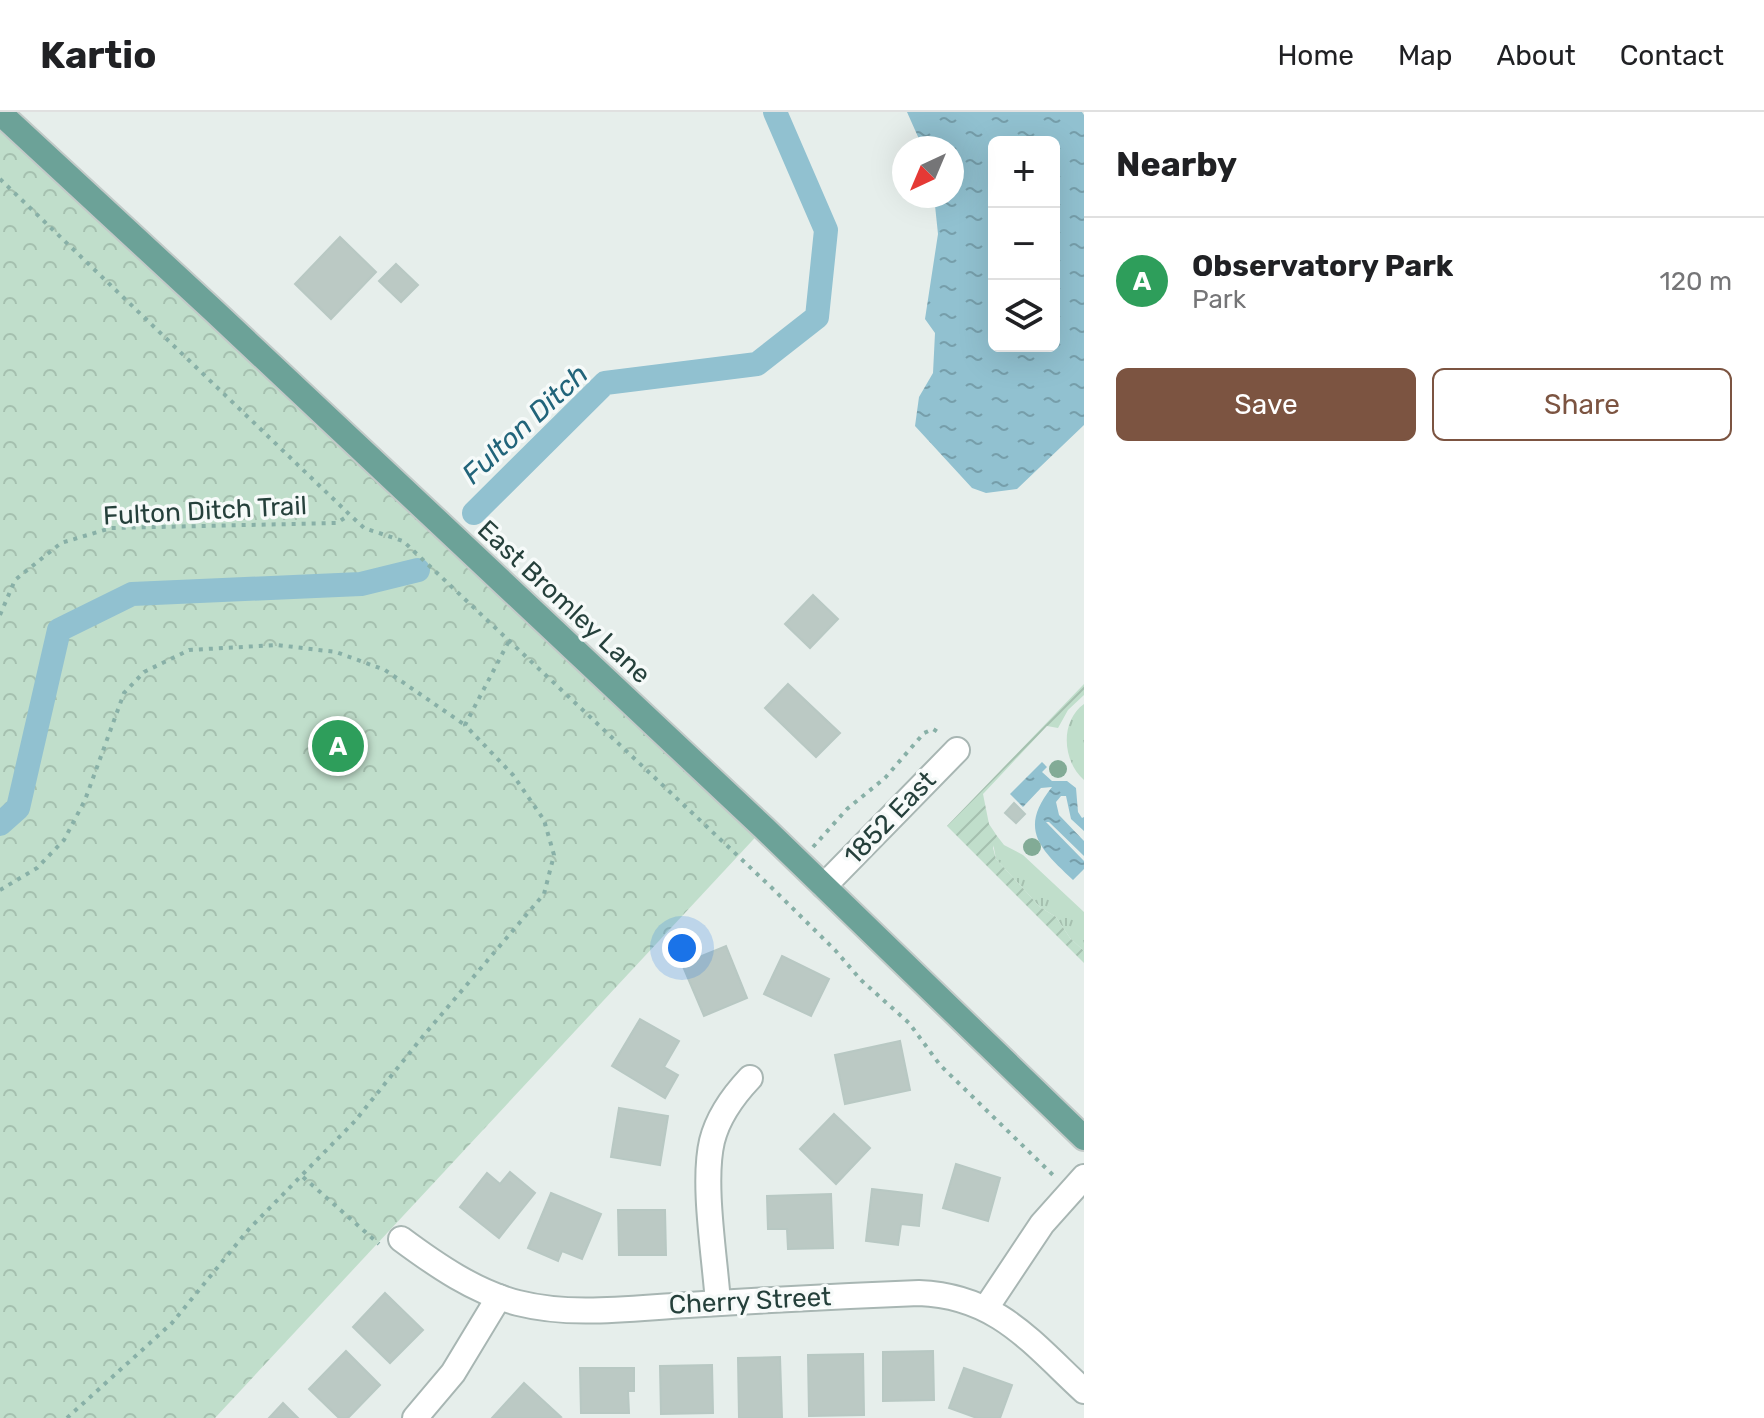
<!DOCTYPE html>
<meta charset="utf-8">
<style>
body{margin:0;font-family:Rubik,sans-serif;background:#f2f2f2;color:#202124}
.controls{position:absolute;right:24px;top:24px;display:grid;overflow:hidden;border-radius:12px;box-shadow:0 8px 32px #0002}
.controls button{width:72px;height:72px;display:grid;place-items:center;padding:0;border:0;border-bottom:2px solid #e0e0e0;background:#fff;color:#202124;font:40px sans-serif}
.compass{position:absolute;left:892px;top:24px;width:72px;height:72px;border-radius:50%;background:#fff;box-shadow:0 8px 32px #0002;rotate:224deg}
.you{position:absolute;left:682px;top:836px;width:28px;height:28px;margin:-20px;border:6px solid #fff;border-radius:50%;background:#1a73e8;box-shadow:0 0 0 12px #1a73e833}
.badge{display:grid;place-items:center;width:52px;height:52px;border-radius:50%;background:#7c5441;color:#fff;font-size:26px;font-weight:700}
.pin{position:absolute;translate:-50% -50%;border:4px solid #fff;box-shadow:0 2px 8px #0006}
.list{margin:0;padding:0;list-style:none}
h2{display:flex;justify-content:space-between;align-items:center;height:104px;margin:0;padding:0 32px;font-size:34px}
h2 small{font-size:26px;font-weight:400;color:#757577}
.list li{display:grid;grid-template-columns:52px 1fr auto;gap:24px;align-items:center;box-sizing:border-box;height:128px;padding:0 32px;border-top:2px solid #e0e0e0}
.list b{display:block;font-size:30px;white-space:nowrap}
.list p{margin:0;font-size:26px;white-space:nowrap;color:#757577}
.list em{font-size:26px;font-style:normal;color:#757577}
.actions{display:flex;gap:16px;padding:24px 32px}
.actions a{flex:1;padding:18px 0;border:2px solid #7c5441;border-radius:12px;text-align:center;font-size:28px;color:#7c5441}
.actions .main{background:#7c5441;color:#fff}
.icon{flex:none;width:44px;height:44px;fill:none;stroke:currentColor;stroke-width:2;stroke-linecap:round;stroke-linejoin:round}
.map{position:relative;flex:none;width:1084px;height:1306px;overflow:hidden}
header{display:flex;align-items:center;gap:48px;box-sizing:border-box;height:112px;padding:0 40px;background:#fff;border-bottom:2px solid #e0e0e0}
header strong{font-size:38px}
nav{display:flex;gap:44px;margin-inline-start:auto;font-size:28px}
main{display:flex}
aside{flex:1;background:#fff}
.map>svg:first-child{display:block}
.grass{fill:url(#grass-tufts)}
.park{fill:url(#park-crowns)}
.garden{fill:url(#garden-furrows)}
.water{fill:url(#water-ripples);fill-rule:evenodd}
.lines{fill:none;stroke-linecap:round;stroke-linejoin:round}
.canal{stroke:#91c1d0;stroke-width:24}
.building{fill:#bbc9c4;stroke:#b8c8c3;stroke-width:2}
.minor-casing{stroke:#a8b6b3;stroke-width:28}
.major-casing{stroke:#c2cac8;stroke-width:28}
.path{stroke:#88b0a7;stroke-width:4;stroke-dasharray:4 6;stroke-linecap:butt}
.minor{stroke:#fff;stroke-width:24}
.major{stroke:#6ca298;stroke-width:24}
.tree{fill:#82ab96}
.labels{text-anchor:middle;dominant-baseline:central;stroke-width:7;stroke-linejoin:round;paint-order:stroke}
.street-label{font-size:26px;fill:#25403b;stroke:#f6faf9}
.water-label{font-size:28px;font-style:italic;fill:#21647a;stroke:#f6faf9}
</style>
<header>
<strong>Kartio</strong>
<nav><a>Home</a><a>Map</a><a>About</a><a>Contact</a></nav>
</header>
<main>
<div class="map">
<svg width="1084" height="1306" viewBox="0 0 1084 1306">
<defs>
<pattern id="grass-tufts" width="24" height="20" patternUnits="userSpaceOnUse" patternTransform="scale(2)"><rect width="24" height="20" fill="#c0decb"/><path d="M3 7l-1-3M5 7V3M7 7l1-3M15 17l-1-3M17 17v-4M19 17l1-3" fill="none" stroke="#a5c0af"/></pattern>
<pattern id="park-crowns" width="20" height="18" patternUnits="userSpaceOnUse" patternTransform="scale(2)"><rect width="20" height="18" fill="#c0decb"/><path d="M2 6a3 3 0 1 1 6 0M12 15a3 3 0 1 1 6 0" fill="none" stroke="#a5c0af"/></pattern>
<pattern id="garden-furrows" width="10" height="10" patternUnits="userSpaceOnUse" patternTransform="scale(2)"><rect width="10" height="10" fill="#c0decb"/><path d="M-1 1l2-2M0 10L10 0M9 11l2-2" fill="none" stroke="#a5c0af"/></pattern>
<pattern id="water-ripples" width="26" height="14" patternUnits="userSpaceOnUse" patternTransform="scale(2)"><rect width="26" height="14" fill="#91c1d0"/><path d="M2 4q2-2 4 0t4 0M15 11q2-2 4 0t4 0" fill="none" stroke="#769eaa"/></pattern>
</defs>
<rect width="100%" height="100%" fill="#e6eeeb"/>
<g class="grass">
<path d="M1084,592V591V668C1062,649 1060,609 1084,592Z"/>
<path d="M997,724L1004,733L1023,743L1084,800V839L1070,826L1056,805L1040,795L996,747L993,731Z"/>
</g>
<path class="park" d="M0,1L764,716L215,1306H0Z"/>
<path class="garden" d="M1084,572V583L1068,598L1058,616L1047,614L983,682L989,712L997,724L993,736L996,747L1040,795L1056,805L1070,826L1084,839V851L947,714Z"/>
<g class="water">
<path d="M907,0H1082L1084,3V313L1017,377L986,381L972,376L915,314L919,285L933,261L935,221L925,207L938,122L934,84H952V36H923ZM994,30H1054V234H994Z"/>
<path d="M1042,650L1047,655L1042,660L1052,669H1067L1076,676L1078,700L1082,706L1084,705V719L1071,707L1066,684H1061L1056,690L1059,703L1084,729V744L1049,710H1046L1084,749V757L1073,768C1040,737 1018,717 1052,675L1041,676L1023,695L1010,682Z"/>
</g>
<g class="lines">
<g class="canal">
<path d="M474,401L605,271L757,252L817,205L826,118L775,0"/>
<path d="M0,712L18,696L59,518L132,482L361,472L418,458"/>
</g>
</g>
<g class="building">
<path d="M340,125L376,160L331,207L295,172Z"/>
<path d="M396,152L418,173L401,190L379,169Z"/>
<path d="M813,483L838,507L810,536L785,512Z"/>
<path d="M788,572L840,621L816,645L765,596Z"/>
<path d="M1014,691L1025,702L1016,711L1005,701Z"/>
<path d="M726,834L747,886L704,904L682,852Z"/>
<path d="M782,844L829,867L811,904L764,882Z"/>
<path d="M640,907L679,929L664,955L678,963L665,986L612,954Z"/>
<path d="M900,929L910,978L845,992L835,943Z"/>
<path d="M619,996L668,1004L660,1053L611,1045Z"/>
<path d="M834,1002L870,1036L836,1072L800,1037Z"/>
<path d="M956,1052L1000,1066L988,1109L943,1096Z"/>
<path d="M510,1060L535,1081L499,1126L460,1095L487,1061L500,1072Z"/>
<path d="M872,1077L922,1083L919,1114L901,1112L898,1133L866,1129Z"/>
<path d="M551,1081L601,1102L582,1147L562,1139L558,1149L528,1136Z"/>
<path d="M831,1082L833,1136L788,1137L787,1117H768L767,1084Z"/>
<path d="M618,1098H665L666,1143H619Z"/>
<path d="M385,1181L423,1218L390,1251L353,1215Z"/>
<path d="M346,1239L380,1273L348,1306H339L309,1277Z"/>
<path d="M933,1239L934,1288L883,1289V1240Z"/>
<path d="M863,1242L864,1303L809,1304L808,1243Z"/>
<path d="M780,1245L782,1306H739L738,1246Z"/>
<path d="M712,1253L713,1301L661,1302L660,1254Z"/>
<path d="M580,1256H634V1279H628L629,1301H581Z"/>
<path d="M964,1256L1012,1273L1000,1306H977L949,1296Z"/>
<path d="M524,1271L561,1305L559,1306H492Z"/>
<path d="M283,1291L298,1306H269Z"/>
</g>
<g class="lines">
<g class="minor-casing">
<g id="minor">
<path d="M824,774L957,638"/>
<path d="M401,1127C436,1153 475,1180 518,1191C573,1205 633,1196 688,1193C765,1188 842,1184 919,1181C997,1184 1031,1230 1084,1279"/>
<path d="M718,1191C715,1146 702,1071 712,1029C718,1005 733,984 750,966"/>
<path d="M986,1196L1042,1112L1084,1065"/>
<path d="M415,1306L453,1261L499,1185"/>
</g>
</g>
<g class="major-casing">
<path id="major" d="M0,1L214,199L764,716L1084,1026"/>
</g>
<g class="path">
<path d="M0,67L349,402L364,416L403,429L771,775L835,838L861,868L909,911L940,953L1055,1065"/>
<path d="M0,503L15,468L61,431L111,416L337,411L349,403"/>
<path d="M813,735L847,697L885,666L924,621L933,617L941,622"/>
<path d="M0,778L37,756L64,728L85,688L124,581L144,560L189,538L277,533L336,540L385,558L465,613"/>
<path d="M303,1065L379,1132"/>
<path d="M67,1306L172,1211L249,1117L355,1009L424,923L544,782L554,743L544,708L513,663L465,613L509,529"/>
</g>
<use href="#minor" class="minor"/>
<use href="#major" class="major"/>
</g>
<g class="tree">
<circle cx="1058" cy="657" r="9"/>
<circle cx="1032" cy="735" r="9"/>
</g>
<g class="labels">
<g class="street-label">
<text transform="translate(205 399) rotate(-3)">Fulton Ditch Trail</text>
<text transform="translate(564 490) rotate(43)">East Bromley Lane</text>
<text transform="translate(890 706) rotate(-46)">1852 East</text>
<text transform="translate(750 1189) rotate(-3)">Cherry Street</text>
</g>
<g class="water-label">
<text transform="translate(525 312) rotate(-43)">Fulton Ditch</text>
</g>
</g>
</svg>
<div class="controls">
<button>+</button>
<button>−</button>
<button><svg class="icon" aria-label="layers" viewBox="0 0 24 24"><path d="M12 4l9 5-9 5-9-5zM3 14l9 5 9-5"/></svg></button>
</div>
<svg class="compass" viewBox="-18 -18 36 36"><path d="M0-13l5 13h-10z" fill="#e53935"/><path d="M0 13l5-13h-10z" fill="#757577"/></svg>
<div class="you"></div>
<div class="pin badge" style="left:338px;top:634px;background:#2e9e5b">A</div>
</div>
<aside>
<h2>Nearby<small></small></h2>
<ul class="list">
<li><span class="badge" style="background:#2e9e5b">A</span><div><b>Observatory Park</b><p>Park</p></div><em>120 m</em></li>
</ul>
<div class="actions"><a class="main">Save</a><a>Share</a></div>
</aside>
</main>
